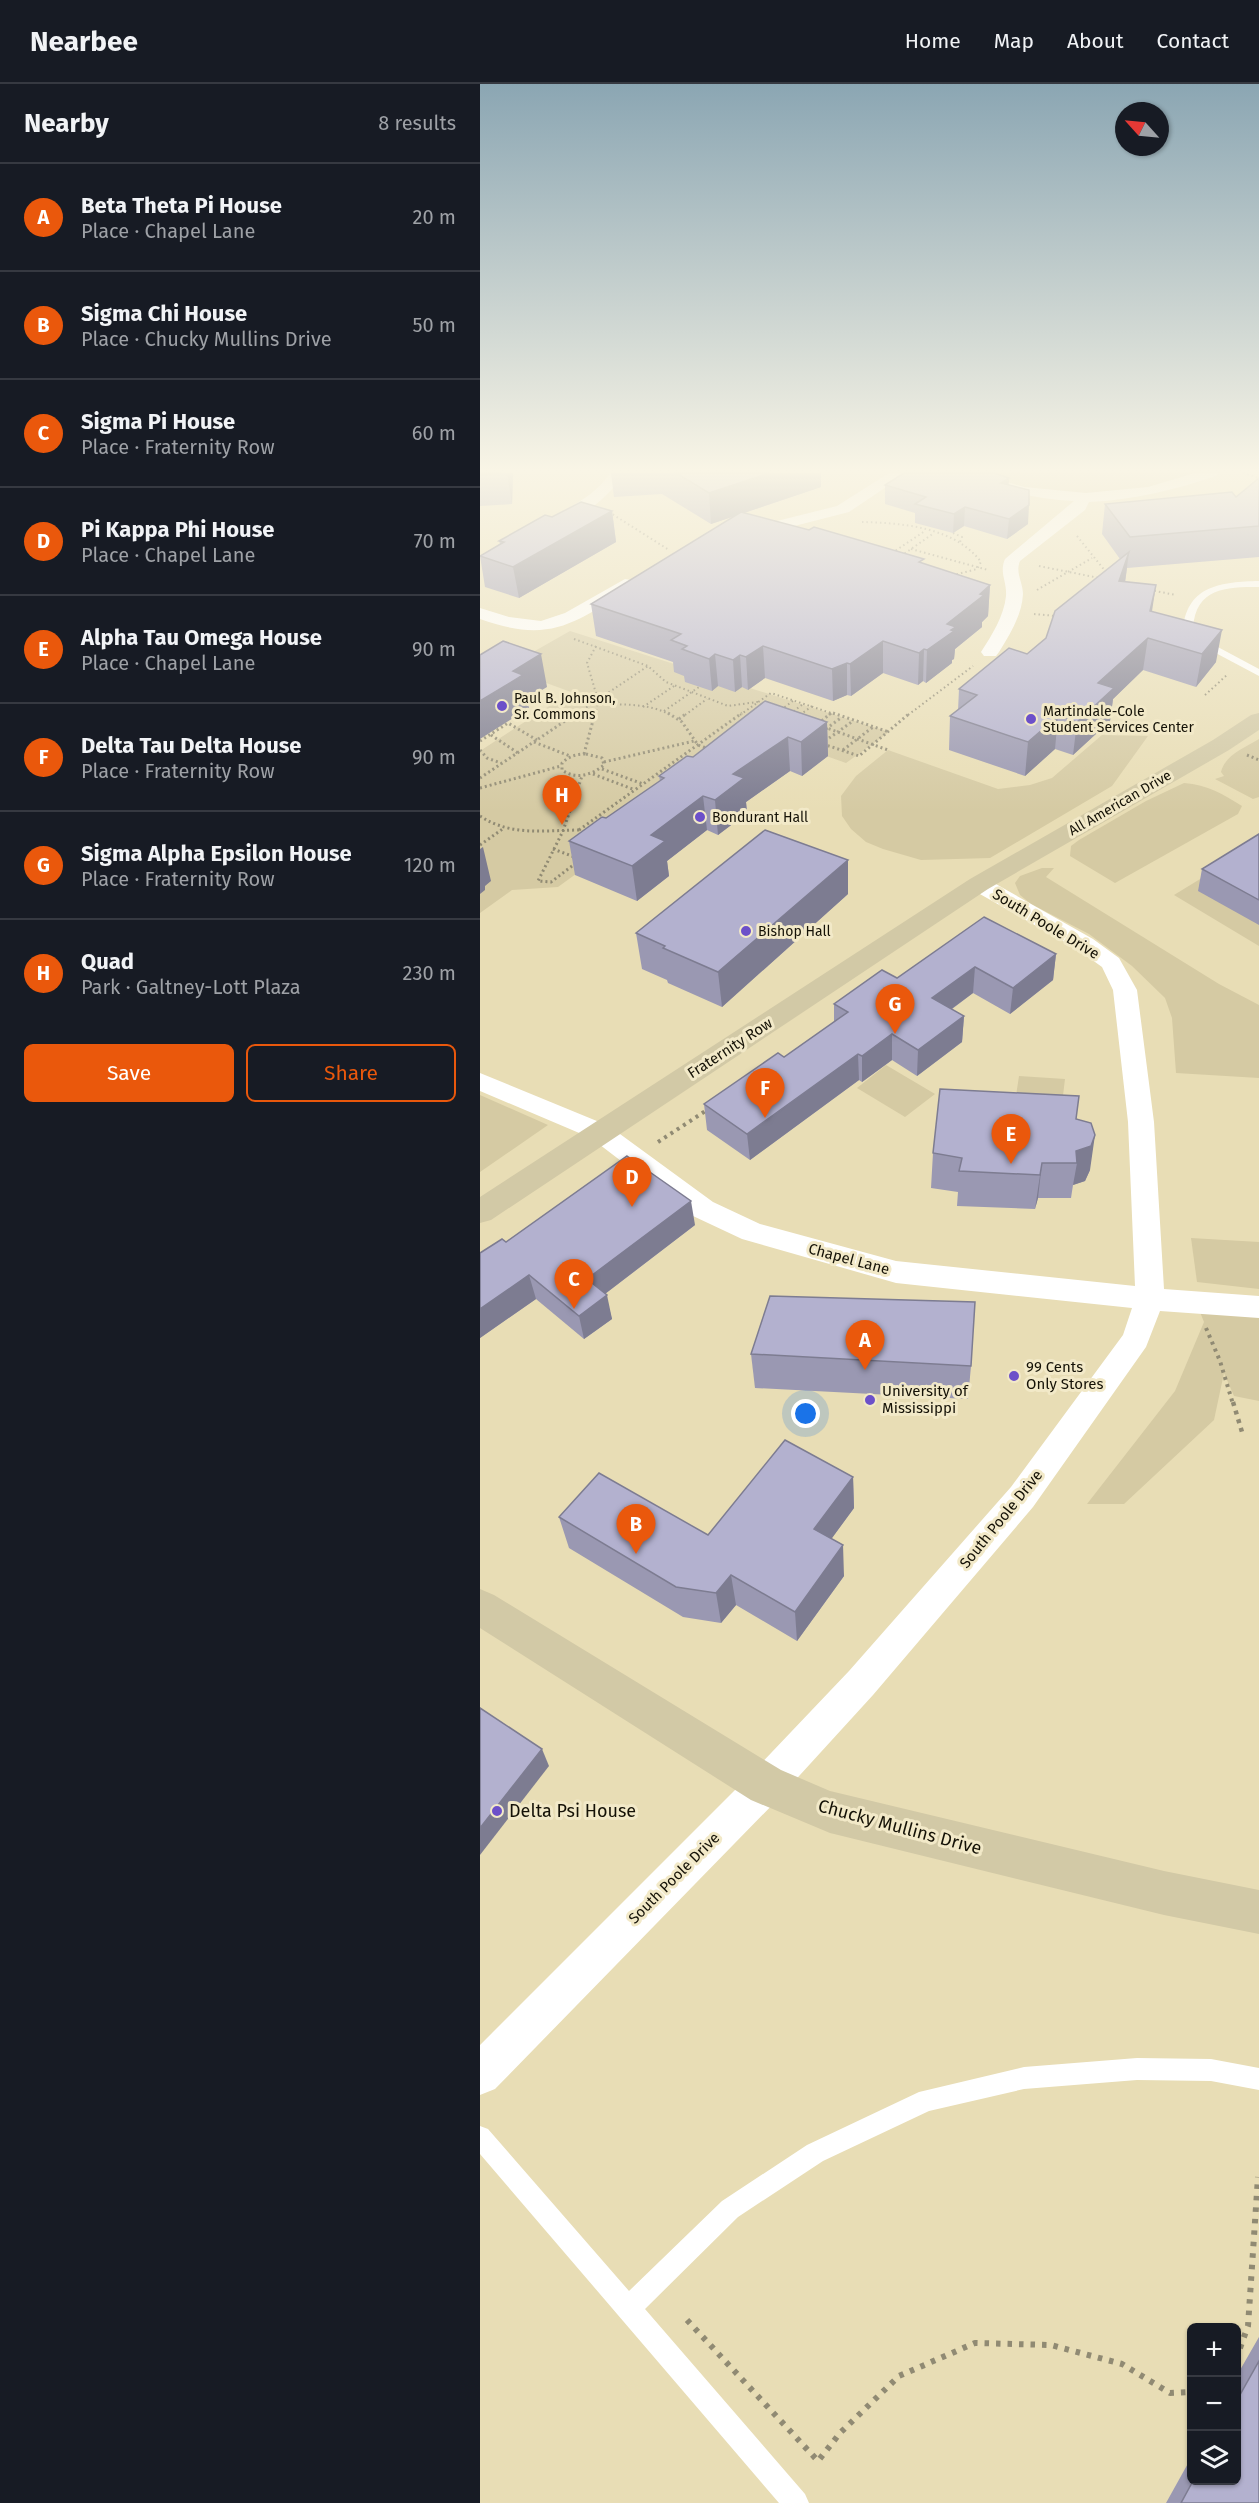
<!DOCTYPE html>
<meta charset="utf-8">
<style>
body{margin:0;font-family:"Fira Sans",sans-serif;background:#242831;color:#f1f3f6}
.controls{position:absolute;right:18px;bottom:18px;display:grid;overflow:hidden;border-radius:9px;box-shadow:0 2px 4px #0004}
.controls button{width:54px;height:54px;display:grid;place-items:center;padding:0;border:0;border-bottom:2px solid #363941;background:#171b24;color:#f1f3f6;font:30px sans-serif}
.compass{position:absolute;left:635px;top:18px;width:54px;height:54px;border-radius:50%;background:#171b24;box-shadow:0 2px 4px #0004;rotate:297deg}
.you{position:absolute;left:326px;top:1330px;width:21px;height:21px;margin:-15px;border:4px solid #fff;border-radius:50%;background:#1a73e8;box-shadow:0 0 0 9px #1a73e833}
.badge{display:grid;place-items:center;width:39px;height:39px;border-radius:50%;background:#ea580c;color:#fff;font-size:20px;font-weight:700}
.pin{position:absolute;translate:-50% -50px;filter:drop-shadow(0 2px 3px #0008)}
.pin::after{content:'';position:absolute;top:32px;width:21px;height:18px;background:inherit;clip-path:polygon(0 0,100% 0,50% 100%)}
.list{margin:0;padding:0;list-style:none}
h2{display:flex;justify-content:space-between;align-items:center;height:78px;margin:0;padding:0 24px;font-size:26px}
h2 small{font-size:20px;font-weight:400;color:#9ea1a6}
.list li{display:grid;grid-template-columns:39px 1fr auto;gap:18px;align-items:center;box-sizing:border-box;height:108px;padding:0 24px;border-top:2px solid #363941}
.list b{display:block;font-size:22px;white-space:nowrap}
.list p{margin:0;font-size:20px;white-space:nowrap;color:#9ea1a6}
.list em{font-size:20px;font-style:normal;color:#9ea1a6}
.actions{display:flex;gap:12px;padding:18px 24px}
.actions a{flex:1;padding:14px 0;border:2px solid #ea580c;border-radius:9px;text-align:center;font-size:21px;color:#ea580c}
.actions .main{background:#ea580c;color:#fff}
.icon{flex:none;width:33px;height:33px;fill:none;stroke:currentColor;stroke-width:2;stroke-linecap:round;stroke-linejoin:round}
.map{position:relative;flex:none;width:779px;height:2419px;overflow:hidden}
header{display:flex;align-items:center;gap:36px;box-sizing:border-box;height:84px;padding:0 30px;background:#171b24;border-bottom:2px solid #363941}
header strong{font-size:28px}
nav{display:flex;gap:33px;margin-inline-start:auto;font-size:21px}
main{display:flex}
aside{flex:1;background:#171b24}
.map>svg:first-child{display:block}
.built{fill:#e8ddb5;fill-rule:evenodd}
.green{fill:#d5caa3}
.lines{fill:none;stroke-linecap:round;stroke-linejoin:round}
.path-far4{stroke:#908a73;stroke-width:2;stroke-dasharray:1.5 3;stroke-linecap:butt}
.path-far3{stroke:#908a73;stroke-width:3;stroke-dasharray:2 3;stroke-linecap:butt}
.path-far2{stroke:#908a73;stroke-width:4;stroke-dasharray:3 4.5;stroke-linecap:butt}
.path-far1{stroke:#908a73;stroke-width:4.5;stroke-dasharray:4 5;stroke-linecap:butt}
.path{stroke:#908a73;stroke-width:6;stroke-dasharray:4.5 7;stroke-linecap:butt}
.lane{fill:#fff;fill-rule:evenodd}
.street{fill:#fff;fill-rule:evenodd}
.secondary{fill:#d2c9a6;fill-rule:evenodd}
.wall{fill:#9a98b2}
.shaded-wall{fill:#7d7c91}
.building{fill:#b3b1cf;stroke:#7d7c91;stroke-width:1.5}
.poi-dot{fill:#6c50c9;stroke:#f2e9c8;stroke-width:2}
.labels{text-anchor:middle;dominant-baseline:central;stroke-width:6;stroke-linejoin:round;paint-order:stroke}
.far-poi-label{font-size:14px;fill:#141106;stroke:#f2e9c8;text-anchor:start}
.far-street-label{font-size:14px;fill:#141106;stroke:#f2e9c8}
.street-label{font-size:15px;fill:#141106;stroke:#f2e9c8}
.poi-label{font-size:15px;fill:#141106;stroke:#f2e9c8;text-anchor:start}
.near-poi-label{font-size:18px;fill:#141106;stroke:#f2e9c8;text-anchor:start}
.near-street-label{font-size:18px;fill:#141106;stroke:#f2e9c8}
</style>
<header>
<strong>Nearbee</strong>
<nav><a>Home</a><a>Map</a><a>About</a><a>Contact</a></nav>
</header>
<main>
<aside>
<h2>Nearby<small>8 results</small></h2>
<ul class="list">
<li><span class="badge">A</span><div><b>Beta Theta Pi House</b><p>Place · Chapel Lane</p></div><em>20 m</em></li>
<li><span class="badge">B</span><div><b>Sigma Chi House</b><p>Place · Chucky Mullins Drive</p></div><em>50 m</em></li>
<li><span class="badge">C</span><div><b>Sigma Pi House</b><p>Place · Fraternity Row</p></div><em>60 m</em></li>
<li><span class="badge">D</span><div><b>Pi Kappa Phi House</b><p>Place · Chapel Lane</p></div><em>70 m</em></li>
<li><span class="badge">E</span><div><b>Alpha Tau Omega House</b><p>Place · Chapel Lane</p></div><em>90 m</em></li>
<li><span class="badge">F</span><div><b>Delta Tau Delta House</b><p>Place · Fraternity Row</p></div><em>90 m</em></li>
<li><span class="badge">G</span><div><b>Sigma Alpha Epsilon House</b><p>Place · Fraternity Row</p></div><em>120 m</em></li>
<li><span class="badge">H</span><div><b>Quad</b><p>Park · Galtney-Lott Plaza</p></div><em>230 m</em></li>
</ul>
<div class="actions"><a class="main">Save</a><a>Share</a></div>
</aside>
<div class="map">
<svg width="779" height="2419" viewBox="0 0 779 2419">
<rect width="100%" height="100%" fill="#f2e9c8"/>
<path class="built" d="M0,389H779V2419H0ZM712,2244H756V2396H712Z"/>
<g class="green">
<path d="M481,389H731L664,409L551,410Z"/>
<path d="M90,547L409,648L366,679L287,651L78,803L32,806L0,829V667L91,608L25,584Z"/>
<path d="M622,651L668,652L632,702L510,774L441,776L403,765L386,758L371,745L362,732L361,712L376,692L408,666L518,705L550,701L572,694Z"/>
<path d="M779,655V713L773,715L735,695L744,692L741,688C745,671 764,664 779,655Z"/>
<path d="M704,699C728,701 743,710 762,722L758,730L635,799L590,772L591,762L599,756L666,717Z"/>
<path d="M779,759V862L694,811Z"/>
<path d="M562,784H574L566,793L739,900L779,921V994L696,989L692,934L685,914L652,882L609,850L551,820L540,811L535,799L540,792Z"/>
<path d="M406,981L455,1010L425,1033L377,1004Z"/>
<path d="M539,992L585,995L581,1028L534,1025Z"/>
<path d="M0,1011L68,1041L0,1088Z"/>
<path d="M711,1154L779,1158V1205L717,1198Z"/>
<path d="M716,1218L779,1223V1317L754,1312L744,1289L734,1336L644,1420H607L695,1307L724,1238Z"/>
</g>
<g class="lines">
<g class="path-far4">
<path d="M763,389L779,394"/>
<path d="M129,428L189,466"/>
<path d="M382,438C422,439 475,443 501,478L497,485L474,491"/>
<path d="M473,449L482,453L480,458"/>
<path d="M597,452L626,488L625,492"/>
<path d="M431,465L508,486"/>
<path d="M412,469L445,447"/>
<path d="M421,472L454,449"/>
<path d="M559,482L619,494"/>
<path d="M557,506L612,474"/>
<path d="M670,506L696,511"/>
<path d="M554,530L576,532"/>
<path d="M94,555L168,582L186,598L248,622L277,618L286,622"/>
<path d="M116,562L107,579L118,616"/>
<path d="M725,611L747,591"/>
<path d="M113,620C137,621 169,618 190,631"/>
<path d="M163,623L194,602"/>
<path d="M301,626L314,616"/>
<path d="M184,627L219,603"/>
<path d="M310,630L323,620"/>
<path d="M95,631L168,582"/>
<path d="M115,631L117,622"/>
<path d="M205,631L227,615"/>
<path d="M260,631L291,609L357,631"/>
<path d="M320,631L332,622"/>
<path d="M349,631L351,629"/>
<path d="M428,631L493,582"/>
</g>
<g class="path-far3">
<path d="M188,629L202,638L218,661L229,665"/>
<path d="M353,629L409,648"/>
<path d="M319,632L322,629"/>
<path d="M199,635L207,629"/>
<path d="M338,640L351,629"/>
<path d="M344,643L408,666"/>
<path d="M346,645L362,633"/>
<path d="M11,651L38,669"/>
<path d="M0,657L28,639L57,656"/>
<path d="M345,657L373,637"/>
<path d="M54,658L90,672"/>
<path d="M343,660L379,672L430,629"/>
<path d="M0,666L7,674L21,679"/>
<path d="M363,666L393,643"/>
<path d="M104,670L115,629"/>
<path d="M106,670L122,674L124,681C112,691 96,696 82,686V679C89,672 97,670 106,670Z"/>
<path d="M767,671L779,676"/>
<path d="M124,678L214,657"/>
<path d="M122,685L163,700"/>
<path d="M113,690L155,706"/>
<path d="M0,694L97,629"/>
<path d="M0,704L81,682"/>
<path d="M0,732C32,753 65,746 101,746"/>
<path d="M99,746L262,629"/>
<path d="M0,761L24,744"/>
<path d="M73,765L97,774"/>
<path d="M96,779L71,798L58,797L83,747L102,692"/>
</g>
<g class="path-far2">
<path d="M178,1058L227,1026"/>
<path d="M726,1244L740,1277L753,1320"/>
</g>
<path class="path-far1" d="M753,1318L762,1348"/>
<g class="path">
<path d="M207,2236L338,2377L360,2349L419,2292L495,2259L571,2261L642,2280L690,2309L712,2308"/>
<path d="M756,2275L768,2242L778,2093"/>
</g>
<g class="lane">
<path d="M779,497V503C745,503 716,504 713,544L721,554L779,585V592L715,558L703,544C708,501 742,498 779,497Z"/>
<path d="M657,1974L731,1975L779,1984V2006L731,1997L657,1996L544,2005L449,2027L343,2077L258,2133L165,2225L325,2410L329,2419H299L0,2070V2042L8,2045L149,2207L242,2117L327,2061L439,2008L544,1983Z"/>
</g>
<g class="street">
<path d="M130,389H145C133,408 92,447 68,441L66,438L68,435C91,423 116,411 130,389Z"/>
<path d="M409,389H427L369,428L267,454L259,449L261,446L357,422Z"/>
<path d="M474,389H497L544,403L606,409L668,403L715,389H738L736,392C694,406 654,416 609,418L605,426L540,477C535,489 543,498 543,510C542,531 530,550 519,568L516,572H504L501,568C512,551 524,532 526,512C527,497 519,489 525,475L594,417C553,415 515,405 476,392Z"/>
<path d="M145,495L151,496L153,500L151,504C93,540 70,560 0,535V524L29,533L61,537L85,529Z"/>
<path d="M499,793L507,795L613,855L639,874L657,906L674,1038L684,1205L779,1212V1234L680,1227L666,1263L553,1423L393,1611L299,1714L15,2005L0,2011V1961L273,1688L369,1587L531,1403L643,1251L652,1224L416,1199L262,1155L213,1132L111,1054L0,1007V989L129,1042L233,1118L280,1140L416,1177L655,1202L648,1038L633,906L622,883L597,865L491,805L488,800L491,795Z"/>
</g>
<g class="secondary">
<path d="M779,629V646L749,666L508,805L11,1136L0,1139V1113L490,795L733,656L771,631Z"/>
<path d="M0,1505L14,1511L301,1686L350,1707L684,1787L779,1806V1850L684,1831L350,1749L271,1716L0,1544Z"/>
</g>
</g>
<g class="wall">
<path d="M0,389H33L32,420L0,422Z"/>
<path d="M131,389H341V403L264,429L444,480L510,501L508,532L502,538V543L475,565L474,575L472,576V579L446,599L443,597L438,601L403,589L371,612L367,611L353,617L285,594L268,606L262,603L255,608L238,602L232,607L205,598L204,592L194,588L193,578L116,552L111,520L255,432L231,440L182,410L134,413Z"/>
<path d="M779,394V473L647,484L645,497L672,527L736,578L716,603L663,586L633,615L630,637L593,671L575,665L545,692L469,666L470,632L478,627L479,605L547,570L566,554L640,475L622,450L625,420L756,413Z"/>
<path d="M405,401H529L548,440L527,455L484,442L473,449L435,439V429L405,420Z"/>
<path d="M132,427L136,458L39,514L5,503L0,472L20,460L19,457L72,433Z"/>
<path d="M347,638L348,672L322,692L310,687L266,718L267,729L238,751L227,746L187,777L189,792L157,817L95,791L89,757L126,734L180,697L179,692L213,673Z"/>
<path d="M779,750V841L718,807L722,785Z"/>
<path d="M368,810L242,923L188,899L187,896L162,885L156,849Z"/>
<path d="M576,870L573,896L530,930L493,909L472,925L484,932L482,958L437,992L412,976L382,998L379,996L270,1076L227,1046L224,1020L304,973L354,938V920L417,894Z"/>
<path d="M596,1035L610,1086L605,1097L593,1101L591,1114H558L555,1125L477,1122L478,1108L451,1104L453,1069Z"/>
<path d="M215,1141L125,1210L132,1235L104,1255L56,1215L0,1254V1169L26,1158Z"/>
<path d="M271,1270L491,1282L488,1315L275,1304Z"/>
<path d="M373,1393L374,1424L351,1455L364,1492L317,1557L256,1521L241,1539L203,1533L89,1464L79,1433L228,1451Z"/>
<path d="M779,2253V2419H686L711,2374V2397H756V2293Z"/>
</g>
<g class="shaded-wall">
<path d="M27,389H33L32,420Z"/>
<path d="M289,389H341V403L231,440L229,409Z"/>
<path d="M529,394L528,413L521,399Z"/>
<path d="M549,421L548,440L527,455L529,435Z"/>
<path d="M485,423L484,442L473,449L474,430Z"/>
<path d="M132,427L136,458L39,514L33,483Z"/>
<path d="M649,468L645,499L639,497Z"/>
<path d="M510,501L508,532L502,538V543L475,565L474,575L472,576V579L446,599L447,566L467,540Z"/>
<path d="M676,501L663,586L633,615L630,637L593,671L597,638L618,599L670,527Z"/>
<path d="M742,546L736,578L716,603L722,570Z"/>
<path d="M403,557V589L371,612L370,580Z"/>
<path d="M283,562L285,594L268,606L266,573Z"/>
<path d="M444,565L443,597L438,601L439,569Z"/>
<path d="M61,570L67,603L47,615L49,624L0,655V617L33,587Z"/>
<path d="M235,570L238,602L232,607L229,575Z"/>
<path d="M260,571L262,603L255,608L253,576Z"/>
<path d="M367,579V611L353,617L352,585Z"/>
<path d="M578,632L575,665L545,692L548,658Z"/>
<path d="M347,638L348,672L322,692L321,658Z"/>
<path d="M308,653L310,687L266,718L267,729L238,751L235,716L253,690Z"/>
<path d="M223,712L227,746L187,777L189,792L157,817L152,782L171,751Z"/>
<path d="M3,763L11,797L5,802V806L0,810V765Z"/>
<path d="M368,776V810L242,923L238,888Z"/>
<path d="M576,870L573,896L530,930L533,904Z"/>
<path d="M495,883L493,909L451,940L452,914Z"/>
<path d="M484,932L482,958L437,992L438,966Z"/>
<path d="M412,950V976L382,998V972Z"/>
<path d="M378,970L379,996L270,1076L267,1050Z"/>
<path d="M615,1051L610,1086L605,1097L593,1101L597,1079L596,1067Z"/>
<path d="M562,1079L558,1114L555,1125L560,1091Z"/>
<path d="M211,1117L215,1141L113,1219L107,1195Z"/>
<path d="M49,1191L56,1215L0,1254V1225Z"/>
<path d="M127,1211L132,1235L104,1255L99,1232Z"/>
<path d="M373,1393L374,1424L336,1476L334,1445Z"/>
<path d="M363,1461L364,1492L317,1557L315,1528Z"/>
<path d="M251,1491L256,1521L241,1539L236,1509Z"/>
<path d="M62,1665L69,1682L0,1771V1744Z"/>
</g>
<g class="building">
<path d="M0,389H22L0,391Z"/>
<path d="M196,389H289L229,409Z"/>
<path d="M424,389H514L529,394L521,399L549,406V421L529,435L485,423L474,430L435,420L446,413L405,401Z"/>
<path d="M779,394V442L650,453L625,420L752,408L756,413Z"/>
<path d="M101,418L132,427L33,483L0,472L24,458L19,457L65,431L72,433Z"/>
<path d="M261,428L329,446L334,443L444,475L439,478L510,501L500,510L504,511L467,540L476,543L471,546L474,547L447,566L444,565L439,569L403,557L370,580L367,579L352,585L283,562L266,573L260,571L253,576L235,570L229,575L202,565L207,562L191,556L201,550L111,520Z"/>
<path d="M649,468L639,497L676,501L670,527L742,546L722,570L668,554L618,599L634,604L597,638L578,632L548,658L470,632L497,611L479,605L529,564L547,570L566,554L575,527Z"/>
<path d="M23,557L61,570L33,587L43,591L0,617V571Z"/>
<path d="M285,617L347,638L321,658L308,653L253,690L264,694L235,716L223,712L171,751L185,757L152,782L89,757L122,733L126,734L184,694L179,692L207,672L213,673Z"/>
<path d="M285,746L368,776L238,888L183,864L185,862L156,849Z"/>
<path d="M779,750V816L722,785Z"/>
<path d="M504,833L576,870L533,904L495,883L452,914L484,932L438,966L412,950L382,972L378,970L267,1050L224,1020L298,969L304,973L368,928L354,920L402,886L417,894Z"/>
<path d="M460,1005L599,1012L596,1035L611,1039L615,1051L611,1062L596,1067L597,1079H562L560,1091L479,1087L482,1074L453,1069Z"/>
<path d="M147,1072L211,1117L107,1195L127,1211L99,1232L49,1191L0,1225V1169L22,1155L26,1158Z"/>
<path d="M290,1212L495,1218L491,1282L271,1270Z"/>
<path d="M305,1356L373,1393L334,1445L363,1461L315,1528L251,1491L236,1509L196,1503L79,1433L119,1389L228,1451Z"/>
<path d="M0,1624L62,1665L0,1744Z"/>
<path d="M779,2277V2419H701L713,2397H756V2318Z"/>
</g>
<linearGradient id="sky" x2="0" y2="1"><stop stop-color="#8ba6b3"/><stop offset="0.53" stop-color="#f9f5e6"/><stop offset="1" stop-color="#f9f5e6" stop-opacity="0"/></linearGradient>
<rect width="779" height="728" fill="url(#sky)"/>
<g class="poi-dot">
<circle cx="22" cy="622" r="6"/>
<circle cx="551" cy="635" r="6"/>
<circle cx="220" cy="733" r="6"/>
<circle cx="266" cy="847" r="6"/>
<circle cx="534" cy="1292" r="6"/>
<circle cx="390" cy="1316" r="6"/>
<circle cx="17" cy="1727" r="6"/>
</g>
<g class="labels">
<g class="far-poi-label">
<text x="34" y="614">Paul B. Johnson,<tspan x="34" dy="16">Sr. Commons</tspan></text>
<text x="563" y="627">Martindale-Cole<tspan x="563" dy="16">Student Services Center</tspan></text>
<text x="232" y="733">Bondurant Hall</text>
<text x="278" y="847">Bishop Hall</text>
</g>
<g class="far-street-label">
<text transform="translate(640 719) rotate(-30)">All American Drive</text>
</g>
<g class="street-label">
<text transform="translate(566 840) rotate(31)">South Poole Drive</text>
<text transform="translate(250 964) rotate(-33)">Fraternity Row</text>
<text transform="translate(369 1175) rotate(15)">Chapel Lane</text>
<text transform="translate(521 1435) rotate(-51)">South Poole Drive</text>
<text transform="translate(194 1794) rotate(-45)">South Poole Drive</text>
</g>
<g class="poi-label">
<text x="546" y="1283">99 Cents<tspan x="546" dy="17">Only Stores</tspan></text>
<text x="402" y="1307">University of<tspan x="402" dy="17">Mississippi</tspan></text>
</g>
<g class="near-poi-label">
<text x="29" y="1727">Delta Psi House</text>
</g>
<g class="near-street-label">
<text transform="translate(420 1743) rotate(15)">Chucky Mullins Drive</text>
</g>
</g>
</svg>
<div class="controls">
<button>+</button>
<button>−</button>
<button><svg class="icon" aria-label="layers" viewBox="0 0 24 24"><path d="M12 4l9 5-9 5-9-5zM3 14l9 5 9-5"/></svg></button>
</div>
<svg class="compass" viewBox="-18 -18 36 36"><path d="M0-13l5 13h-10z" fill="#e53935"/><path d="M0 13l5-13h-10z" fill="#9ea1a6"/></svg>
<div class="you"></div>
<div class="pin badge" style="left:385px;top:1286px">A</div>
<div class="pin badge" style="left:156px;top:1470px">B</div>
<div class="pin badge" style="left:94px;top:1225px">C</div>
<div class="pin badge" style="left:152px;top:1123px">D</div>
<div class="pin badge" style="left:531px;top:1080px">E</div>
<div class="pin badge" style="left:285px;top:1034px">F</div>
<div class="pin badge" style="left:415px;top:950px">G</div>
<div class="pin badge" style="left:82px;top:741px">H</div>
</div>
</main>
